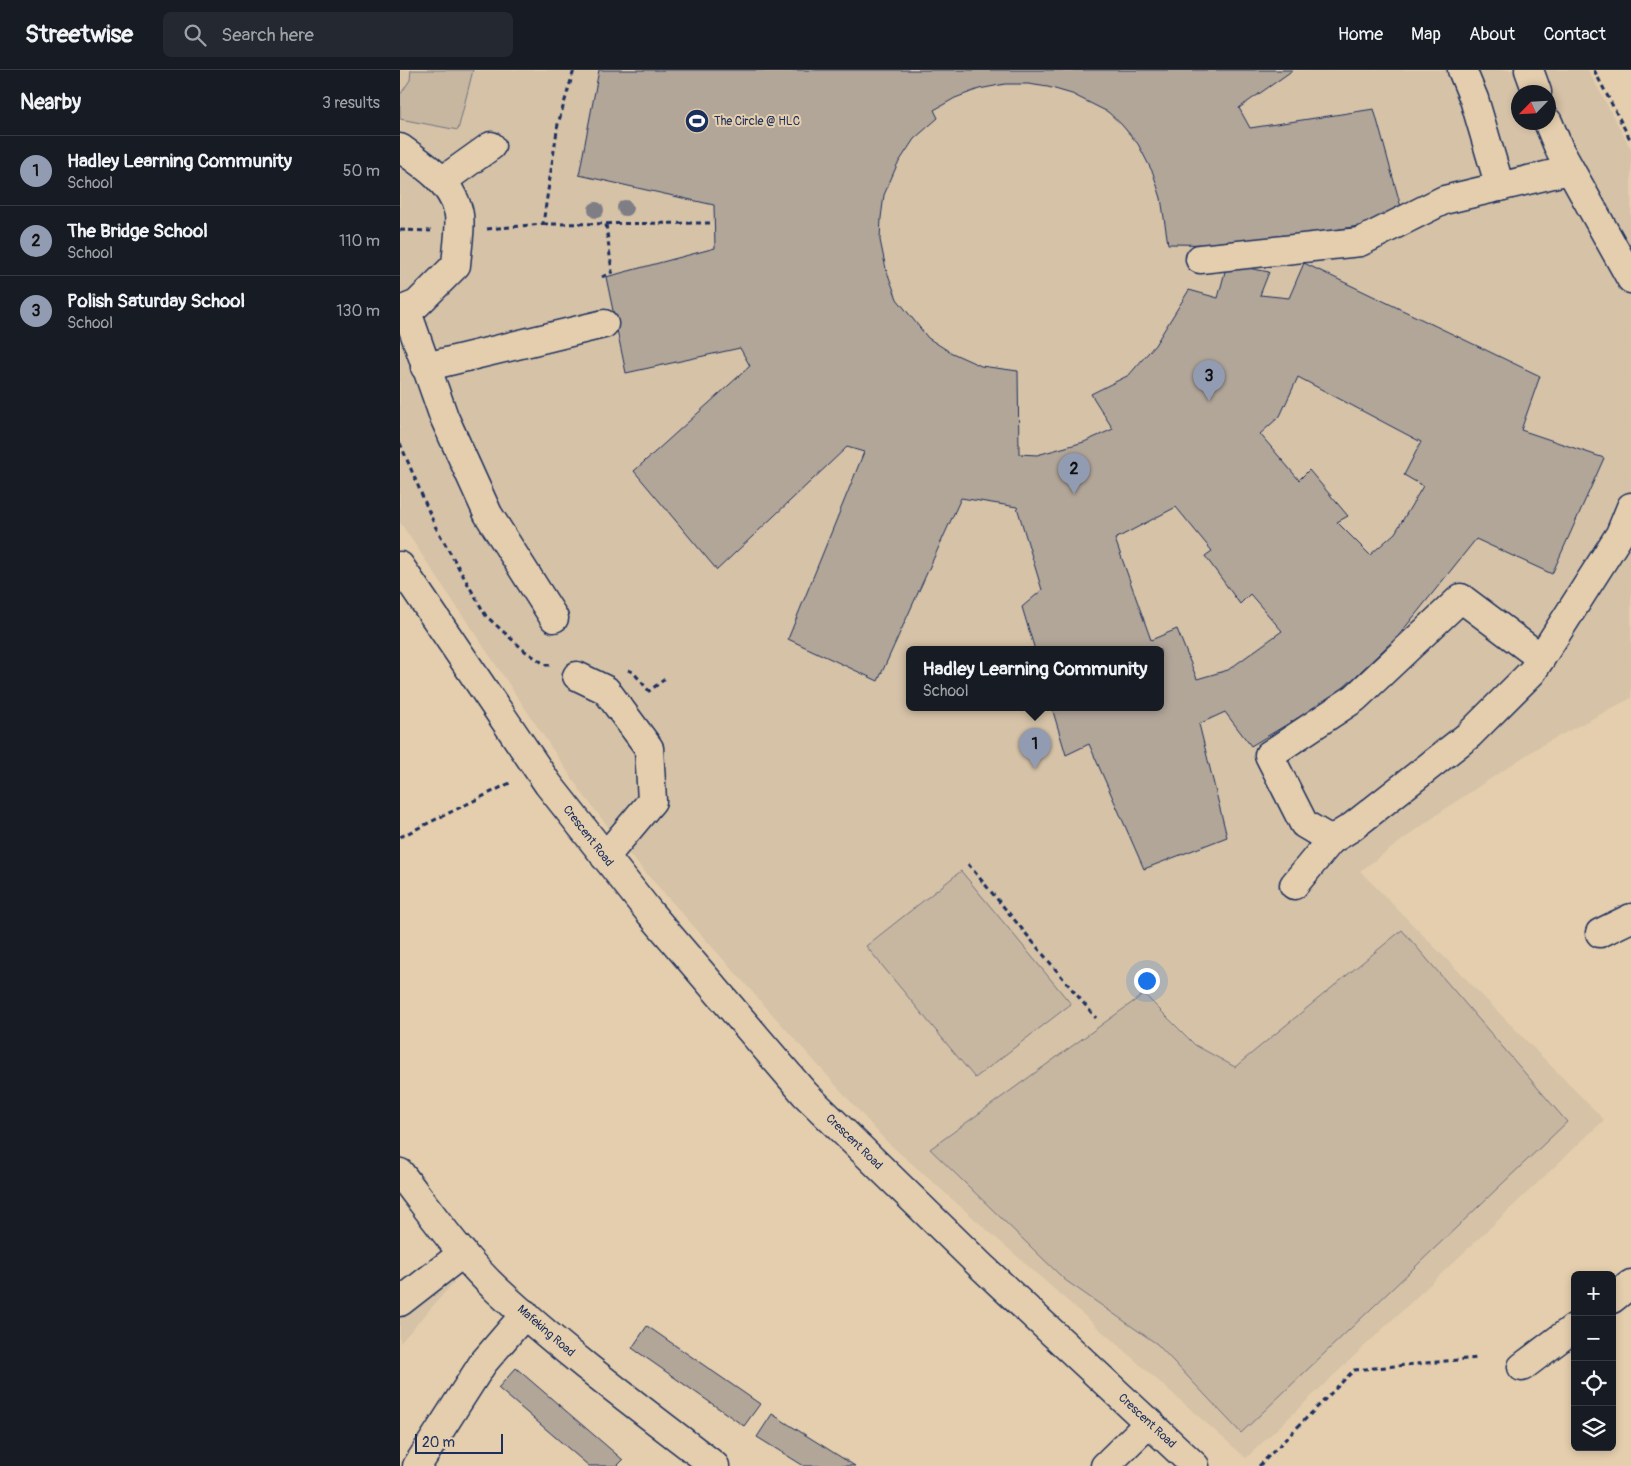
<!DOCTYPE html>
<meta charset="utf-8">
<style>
body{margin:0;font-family:Pangolin,sans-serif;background:#242831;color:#f1f3f6}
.controls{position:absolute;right:15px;bottom:15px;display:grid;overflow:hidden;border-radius:8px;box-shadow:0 2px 8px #0003}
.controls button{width:45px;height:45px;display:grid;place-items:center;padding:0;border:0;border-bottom:1px solid #363941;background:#171b24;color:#f1f3f6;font:25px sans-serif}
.compass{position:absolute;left:1111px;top:15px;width:45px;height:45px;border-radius:50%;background:#171b24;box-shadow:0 2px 8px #0003;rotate:245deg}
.scale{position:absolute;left:15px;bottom:12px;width:88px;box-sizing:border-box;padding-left:5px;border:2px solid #1b2f5e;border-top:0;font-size:14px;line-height:18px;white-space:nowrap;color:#1b2f5e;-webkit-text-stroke:4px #e4cead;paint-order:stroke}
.you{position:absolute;left:746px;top:910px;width:18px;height:18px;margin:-12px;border:4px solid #fff;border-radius:50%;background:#1a73e8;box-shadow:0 0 0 8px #1a73e833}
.badge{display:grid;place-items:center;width:32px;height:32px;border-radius:50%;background:#919bb2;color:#111;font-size:16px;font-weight:700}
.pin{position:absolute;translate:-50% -41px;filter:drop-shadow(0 1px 2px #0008)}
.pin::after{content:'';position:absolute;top:26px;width:18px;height:15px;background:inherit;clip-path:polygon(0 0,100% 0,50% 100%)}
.popup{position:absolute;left:506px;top:576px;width:258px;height:65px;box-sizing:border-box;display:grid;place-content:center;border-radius:8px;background:#171b24;filter:drop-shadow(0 1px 4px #0005);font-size:16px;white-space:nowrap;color:#9ea1a6}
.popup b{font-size:19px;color:#f1f3f6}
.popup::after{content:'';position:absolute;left:50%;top:100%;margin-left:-10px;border:10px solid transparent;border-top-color:#171b24}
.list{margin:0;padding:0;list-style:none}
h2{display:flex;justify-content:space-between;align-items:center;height:65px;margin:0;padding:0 20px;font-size:21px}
h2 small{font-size:16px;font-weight:400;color:#9ea1a6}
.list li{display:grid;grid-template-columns:32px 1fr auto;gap:15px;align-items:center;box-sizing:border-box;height:70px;padding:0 20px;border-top:1px solid #363941}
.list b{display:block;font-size:19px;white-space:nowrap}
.list p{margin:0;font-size:16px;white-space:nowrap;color:#9ea1a6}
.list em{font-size:16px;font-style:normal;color:#9ea1a6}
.icon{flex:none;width:28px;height:28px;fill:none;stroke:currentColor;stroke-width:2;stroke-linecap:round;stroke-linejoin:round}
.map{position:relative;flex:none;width:1231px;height:1396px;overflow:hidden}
header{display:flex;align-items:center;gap:30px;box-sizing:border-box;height:70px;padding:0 25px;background:#171b24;border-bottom:1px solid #363941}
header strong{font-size:24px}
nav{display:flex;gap:28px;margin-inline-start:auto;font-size:18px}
.search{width:350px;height:45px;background:#242831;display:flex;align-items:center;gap:12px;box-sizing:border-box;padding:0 18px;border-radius:8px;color:#9ea1a6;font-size:19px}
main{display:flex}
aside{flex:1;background:#171b24}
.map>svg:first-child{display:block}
.built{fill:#d5c2a7;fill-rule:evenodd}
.green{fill:#c7b7a1;stroke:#717380}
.building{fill:#b2a699;stroke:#1b2f5e;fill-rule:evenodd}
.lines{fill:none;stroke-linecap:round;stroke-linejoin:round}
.minor-casing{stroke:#1b2f5e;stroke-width:31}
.path{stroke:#1b2f5e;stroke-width:3;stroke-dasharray:5 4;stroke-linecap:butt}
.minor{stroke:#e4cead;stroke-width:28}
.tree{fill:#7f7e85}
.labels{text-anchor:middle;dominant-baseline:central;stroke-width:4;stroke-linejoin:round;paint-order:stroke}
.poi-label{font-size:12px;fill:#1b2f5e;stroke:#e4cead;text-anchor:start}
.street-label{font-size:12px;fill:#1b2f5e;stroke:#e4cead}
</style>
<header>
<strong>Streetwise</strong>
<div class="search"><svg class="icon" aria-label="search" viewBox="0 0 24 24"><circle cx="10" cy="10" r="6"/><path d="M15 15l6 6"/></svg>Search here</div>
<nav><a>Home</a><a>Map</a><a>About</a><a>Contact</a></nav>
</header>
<main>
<aside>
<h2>Nearby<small>3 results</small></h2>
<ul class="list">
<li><span class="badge">1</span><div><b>Hadley Learning Community</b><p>School</p></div><em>50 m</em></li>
<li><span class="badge">2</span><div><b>The Bridge School</b><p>School</p></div><em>110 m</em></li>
<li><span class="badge">3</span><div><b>Polish Saturday School</b><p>School</p></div><em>130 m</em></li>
</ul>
</aside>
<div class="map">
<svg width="1231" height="1396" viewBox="0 0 1231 1396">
<rect width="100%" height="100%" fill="#e4cead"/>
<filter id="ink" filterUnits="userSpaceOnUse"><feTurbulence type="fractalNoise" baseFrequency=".02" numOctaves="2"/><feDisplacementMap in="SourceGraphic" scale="10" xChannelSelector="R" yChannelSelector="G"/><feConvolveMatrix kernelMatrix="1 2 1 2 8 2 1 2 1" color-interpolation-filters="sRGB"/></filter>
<g filter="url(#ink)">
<g class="built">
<path d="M0,0H1188L1231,79V628L1140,676L1049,736L960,801L1204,1050L846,1388L485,1070L230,785L182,723L0,452ZM1118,22H1148V52H1118ZM510,580H760V638H510Z"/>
<path d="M31,1188L54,1212L0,1273V1212Z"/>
</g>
<g class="green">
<path d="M11,0H73L58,60L0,49V25L10,10Z"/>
<path d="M561,801L671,934L575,1008L466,876Z"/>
<path d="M1002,860L1167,1052L841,1363L757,1274L665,1210L530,1079L744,924L795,975L835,997Z"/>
</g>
<g class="building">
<path d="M199,0H893L839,38L850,58L974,39L1004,148L849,175L768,174L761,128L753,103L738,74L721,54L708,42L672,24L648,17L628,14H605L579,19L555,28L534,40L538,48L514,69L497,95L484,125L481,148L480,170L486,199L497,229L528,268L550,282L581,296L618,301L619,384L637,385L684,372L713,359L691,324L729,305L755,275L789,220L818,228L827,194L869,202L860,225L889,228L904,193L1140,306L1121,360L1204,388L1152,504L1076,469L999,565L936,625L851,676L825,642L799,654L827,767L744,799L689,674L666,685L652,638H760V580H635L622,537L642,520L617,437L561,428L478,611L388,569L464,382L447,377L317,500L234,401L350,296L340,278L226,303L206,207L315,178L314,135L179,105ZM898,307L1021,372L1004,405L1023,416L995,463L970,485L937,452L948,446L909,400L899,410L860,364L880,346ZM776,437L812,481L805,486L840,534L850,524L882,561L828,600L797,609L777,559L751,570L715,469Z"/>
<path d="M247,1256L360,1334L344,1356L232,1278Z"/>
<path d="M116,1298L223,1390L217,1396H189L98,1318Z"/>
<path d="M372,1344L455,1396H404L357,1367Z"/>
</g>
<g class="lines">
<g class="minor-casing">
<g id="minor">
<path d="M1062,0L1074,29L1100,117"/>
<path d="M1129,0L1137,22"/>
<path d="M1148,52L1160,81L1231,209"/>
<path d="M0,78C23,94 50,111 58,140C62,153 57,180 56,195L17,234L0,241"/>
<path d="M42,111L91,76"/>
<path d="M800,189L960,172L1044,130L1170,100"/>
<path d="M6,239L44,347L88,444L154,548"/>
<path d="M25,297L204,254"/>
<path d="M0,496L148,714L250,843L405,1024L581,1196L795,1396"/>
<path d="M177,606L206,620L249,678L252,731L205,787"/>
<path d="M931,770L904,754L869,685L955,628L1061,528L1141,588"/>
<path d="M894,815L931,770L952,757L1069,665L1132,602L1220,464L1231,437"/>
<path d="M1200,863L1231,848"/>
<path d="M0,1103C31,1143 60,1185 97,1220C165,1283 241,1339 315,1396"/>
<path d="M1212,1229L1231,1214"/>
<path d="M0,1232L63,1183"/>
<path d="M1122,1297L1175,1257"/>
<path d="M17,1396L83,1293L125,1244"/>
<path d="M705,1396L750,1352"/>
</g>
</g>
<g class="path">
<path d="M1194,0L1231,71"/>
<path d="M143,154L313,153"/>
<path d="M87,159L143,154L158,54L174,0"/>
<path d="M0,160L31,161"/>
<path d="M202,207L212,202L206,154"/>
<path d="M0,373L35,456L86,546L125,581L146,595H152"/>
<path d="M228,600L233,602L249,621L265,609"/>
<path d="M0,767L112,712"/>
<path d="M568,794L696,948"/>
<path d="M859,1396L954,1300L1077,1288"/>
</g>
<use href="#minor" class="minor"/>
</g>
<g class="tree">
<circle cx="225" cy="138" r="8"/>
<circle cx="196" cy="140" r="8"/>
</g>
</g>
<defs>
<g id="stadium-disc" transform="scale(1.25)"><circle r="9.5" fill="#1b2f5e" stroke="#e4cead"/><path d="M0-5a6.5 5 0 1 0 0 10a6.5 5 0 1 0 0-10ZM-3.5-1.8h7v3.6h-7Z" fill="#fff"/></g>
</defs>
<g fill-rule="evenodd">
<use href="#stadium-disc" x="297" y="51"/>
</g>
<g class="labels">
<g class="poi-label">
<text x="314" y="51">The Circle @ HLC</text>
</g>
<g class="street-label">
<text transform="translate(188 766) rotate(52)">Crescent Road</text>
<text transform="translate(454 1072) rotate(44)">Crescent Road</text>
<text transform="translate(146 1261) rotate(41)">Mafeking Road</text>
<text transform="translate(747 1351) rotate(43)">Crescent Road</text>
</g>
</g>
</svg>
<div class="controls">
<button>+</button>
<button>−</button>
<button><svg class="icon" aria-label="locate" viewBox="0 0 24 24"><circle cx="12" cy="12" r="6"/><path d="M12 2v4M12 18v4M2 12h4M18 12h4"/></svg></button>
<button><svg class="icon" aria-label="layers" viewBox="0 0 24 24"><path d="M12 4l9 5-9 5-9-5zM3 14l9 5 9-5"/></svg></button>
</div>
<svg class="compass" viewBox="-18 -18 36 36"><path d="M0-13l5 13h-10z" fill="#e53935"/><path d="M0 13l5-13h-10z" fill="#9ea1a6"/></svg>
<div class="scale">20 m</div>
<div class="you"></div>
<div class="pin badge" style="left:635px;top:699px">1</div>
<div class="popup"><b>Hadley Learning Community</b>School</div>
<div class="pin badge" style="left:674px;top:424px">2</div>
<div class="pin badge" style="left:809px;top:331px">3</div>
</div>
</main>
